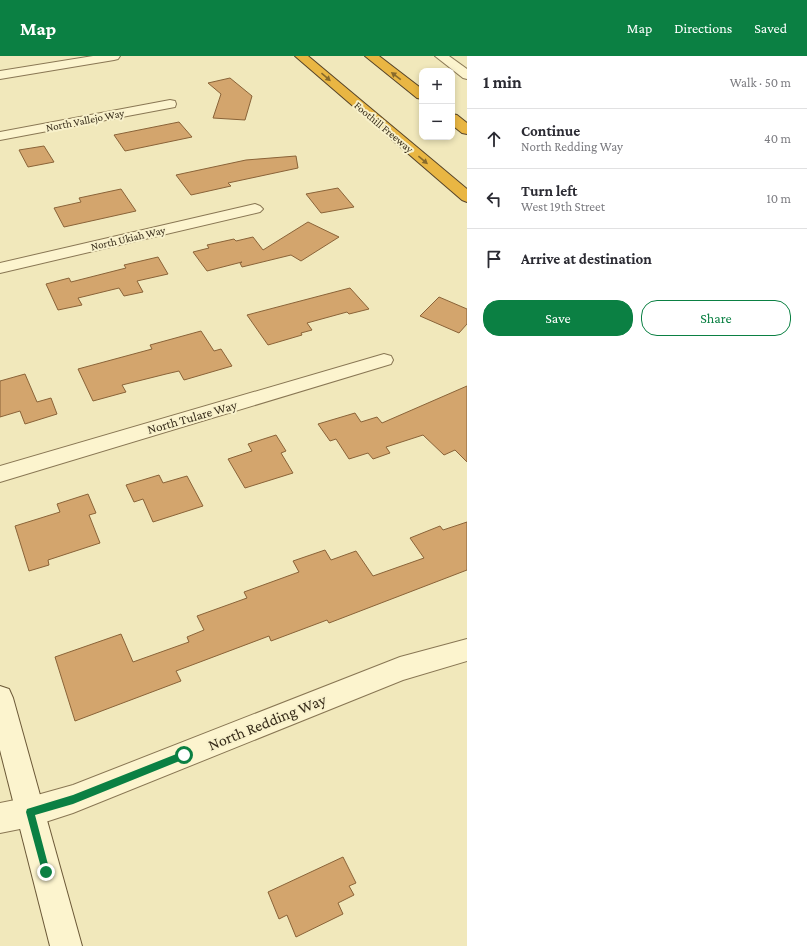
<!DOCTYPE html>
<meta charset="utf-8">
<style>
body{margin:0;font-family:"Crimson Pro",serif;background:#f2f2f3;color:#2b2b33}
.controls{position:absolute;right:12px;top:12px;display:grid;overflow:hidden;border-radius:8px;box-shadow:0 2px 6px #0003}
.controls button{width:36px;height:36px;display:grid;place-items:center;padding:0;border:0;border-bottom:1px solid #e1e1e2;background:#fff;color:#2b2b33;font:20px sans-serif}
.stop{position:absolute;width:12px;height:12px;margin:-9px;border:3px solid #0b8043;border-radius:50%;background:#fff}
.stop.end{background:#0b8043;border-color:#fff;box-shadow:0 1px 4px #0008}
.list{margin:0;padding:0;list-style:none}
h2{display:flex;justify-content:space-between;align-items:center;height:52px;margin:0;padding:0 16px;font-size:17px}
h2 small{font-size:13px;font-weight:400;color:#7c7c81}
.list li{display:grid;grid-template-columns:26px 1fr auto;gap:12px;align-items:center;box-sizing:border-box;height:60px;padding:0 16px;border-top:1px solid #e1e1e2}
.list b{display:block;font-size:15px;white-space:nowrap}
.list p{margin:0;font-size:13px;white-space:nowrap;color:#7c7c81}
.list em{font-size:13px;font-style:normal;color:#7c7c81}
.actions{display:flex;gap:8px;padding:12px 16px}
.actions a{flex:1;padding:9px 0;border:1px solid #0b8043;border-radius:16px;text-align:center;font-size:14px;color:#0b8043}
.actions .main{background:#0b8043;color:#fff}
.icon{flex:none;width:22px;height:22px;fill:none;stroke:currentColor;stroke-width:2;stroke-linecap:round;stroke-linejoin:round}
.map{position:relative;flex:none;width:467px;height:890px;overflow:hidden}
header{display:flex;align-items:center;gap:24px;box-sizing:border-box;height:56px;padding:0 20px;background:#0b8043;color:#fff}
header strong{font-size:19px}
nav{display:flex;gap:22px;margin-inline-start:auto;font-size:14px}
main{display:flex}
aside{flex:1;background:#fff}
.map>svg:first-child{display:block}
.building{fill:#d3a56d;stroke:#8a6338}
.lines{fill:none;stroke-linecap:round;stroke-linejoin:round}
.minor-casing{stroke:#897754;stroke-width:2}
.tertiary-casing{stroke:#897754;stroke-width:2}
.secondary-casing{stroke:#6b5837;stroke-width:2}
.motorway-casing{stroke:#564429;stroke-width:2}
.minor{fill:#fcf4ce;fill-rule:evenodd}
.tertiary{fill:#fcf4ce;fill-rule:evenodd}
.secondary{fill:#fcf4ce;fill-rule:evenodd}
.motorway{fill:#e9b643;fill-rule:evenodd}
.oneway{fill:#876a2c}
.route{fill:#0b8043}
.labels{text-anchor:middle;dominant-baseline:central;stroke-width:4;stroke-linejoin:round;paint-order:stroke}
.far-street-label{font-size:11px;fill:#372c1a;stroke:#f8f1cb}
.street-label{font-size:13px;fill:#372c1a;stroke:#f8f1cb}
.near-street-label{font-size:16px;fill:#372c1a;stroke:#f8f1cb}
</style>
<header>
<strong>Map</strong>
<nav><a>Map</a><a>Directions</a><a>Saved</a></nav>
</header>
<main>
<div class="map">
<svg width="467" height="890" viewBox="0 0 467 890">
<rect width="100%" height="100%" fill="#f1e8bb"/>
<g class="building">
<path d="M230,22L252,40L245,64L213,62L221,38L208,27Z"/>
<path d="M179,66L192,81L125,95L114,79Z"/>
<path d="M44,90L54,106L28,111L19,94Z"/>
<path d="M296,100L298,112L228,127L231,130L191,139L176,119L246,104Z"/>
<path d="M338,132L354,151L321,157L306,138Z"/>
<path d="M121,133L136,155L64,171L54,152L81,146L79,142Z"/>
<path d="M308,166L339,181L301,205L291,199L242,211L240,207L242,206L207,215L193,196L209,192L207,189L234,183L236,185L253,181L263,194Z"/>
<path d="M158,201L168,218L137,225L143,236L124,240L119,232L78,242L82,249L58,254L46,228L69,222L71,226L126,212L124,209Z"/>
<path d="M350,232L369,253L349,258L347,256L307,267L312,274L301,277L302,279L268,289L247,259Z"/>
<path d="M439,241L467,253V268L459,277L420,260Z"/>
<path d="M201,275L214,295L221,293L232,310L184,324L179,315L166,318L122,329L126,336L93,345L78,313L152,293L150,289Z"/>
<path d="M25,318L37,346L51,342L57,358L25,368L20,355L0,361V325Z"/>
<path d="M467,330V406L455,394L444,399L423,379L386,391L390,397L373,403L368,397L349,403L336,383L330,385L318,368L355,357L361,366L377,361L382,367Z"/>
<path d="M276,379L286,395L281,397L293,417L245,432L228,403L252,395L248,388Z"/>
<path d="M159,419L163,427L187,420L203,450L153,466L143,443L134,446L126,429Z"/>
<path d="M88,438L96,457L89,459L100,487L48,504L49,509L29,515L15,470L60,456L57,448Z"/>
<path d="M467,466V514L329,567L327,564L271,585L269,580L176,615L181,625L75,665L55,601L121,578L133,606L189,586L187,581L204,574L197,560L247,542L244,536L299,516L293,505L325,494L331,504L356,495L373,520L424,502L410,482L440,470L443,474Z"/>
<path d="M343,801L356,827L349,830L354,839L338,847L343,858L296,881L287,859L279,863L268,836Z"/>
</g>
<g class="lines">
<g class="minor-casing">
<g id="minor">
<path d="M435,0H449L467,13V23L463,22Z"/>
<path d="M170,44L175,45L176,48L175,51L0,84V76Z"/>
<path d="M255,148L260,150L263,153L260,156L0,217V207Z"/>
<path d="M384,298L391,300L393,304L391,308L0,426V410Z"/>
<path d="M467,583V605L403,624L73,757L30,771L0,777V747L30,741L73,729L400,601Z"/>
</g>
</g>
<g class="tertiary-casing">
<path id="tertiary" d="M93,0H120L118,3L114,4L0,23V15Z"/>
</g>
<g class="secondary-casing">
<path id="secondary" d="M0,630L9,633L13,642L82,890H50L0,694Z"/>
</g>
<g class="motorway-casing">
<g id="motorway">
<path d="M295,0H308L467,133V146L462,144Z"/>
<path d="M365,0H379L422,33V43L417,42Z"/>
<path d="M452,58L457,59L467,67V78L462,77L452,69Z"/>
</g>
</g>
<use href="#minor" class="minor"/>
<use href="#tertiary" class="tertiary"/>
<use href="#secondary" class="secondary"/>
<use href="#motorway" class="motorway"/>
</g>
<defs><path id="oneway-solid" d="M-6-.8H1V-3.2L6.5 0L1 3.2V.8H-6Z"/></defs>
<g class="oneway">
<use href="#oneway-solid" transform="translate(396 20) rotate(-143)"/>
<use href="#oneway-solid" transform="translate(326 21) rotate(41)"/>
<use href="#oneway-solid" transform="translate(423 104) rotate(40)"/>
</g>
<path class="route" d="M184,695L189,699L187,702L73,748L35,759L50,816L49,819L46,820L43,819L26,756L27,753L73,739Z"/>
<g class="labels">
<g class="far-street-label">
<text transform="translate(85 64) rotate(-11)">North Vallejo Way</text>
<text transform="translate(384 71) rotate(40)">Foothill Freeway</text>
<text transform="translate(128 182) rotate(-13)">North Ukiah Way</text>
</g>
<g class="street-label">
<text transform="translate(192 361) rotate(-16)">North Tulare Way</text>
</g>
<g class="near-street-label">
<text transform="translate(267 666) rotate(-22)">North Redding Way</text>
</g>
</g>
</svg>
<div class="controls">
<button>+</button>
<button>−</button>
</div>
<div class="stop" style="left:184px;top:699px"></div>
<div class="stop end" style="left:46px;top:816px"></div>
</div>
<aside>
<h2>1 min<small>Walk · 50 m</small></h2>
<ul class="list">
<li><svg class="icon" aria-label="ahead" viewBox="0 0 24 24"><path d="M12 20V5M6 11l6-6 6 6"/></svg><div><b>Continue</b><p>North Redding Way</p></div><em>40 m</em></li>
<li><svg class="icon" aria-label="left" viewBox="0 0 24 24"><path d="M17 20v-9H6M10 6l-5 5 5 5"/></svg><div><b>Turn left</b><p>West 19th Street</p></div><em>10 m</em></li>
<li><svg class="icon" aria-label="arrive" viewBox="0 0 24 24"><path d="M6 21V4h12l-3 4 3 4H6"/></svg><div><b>Arrive at destination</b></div></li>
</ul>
<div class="actions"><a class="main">Save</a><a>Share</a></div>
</aside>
</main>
